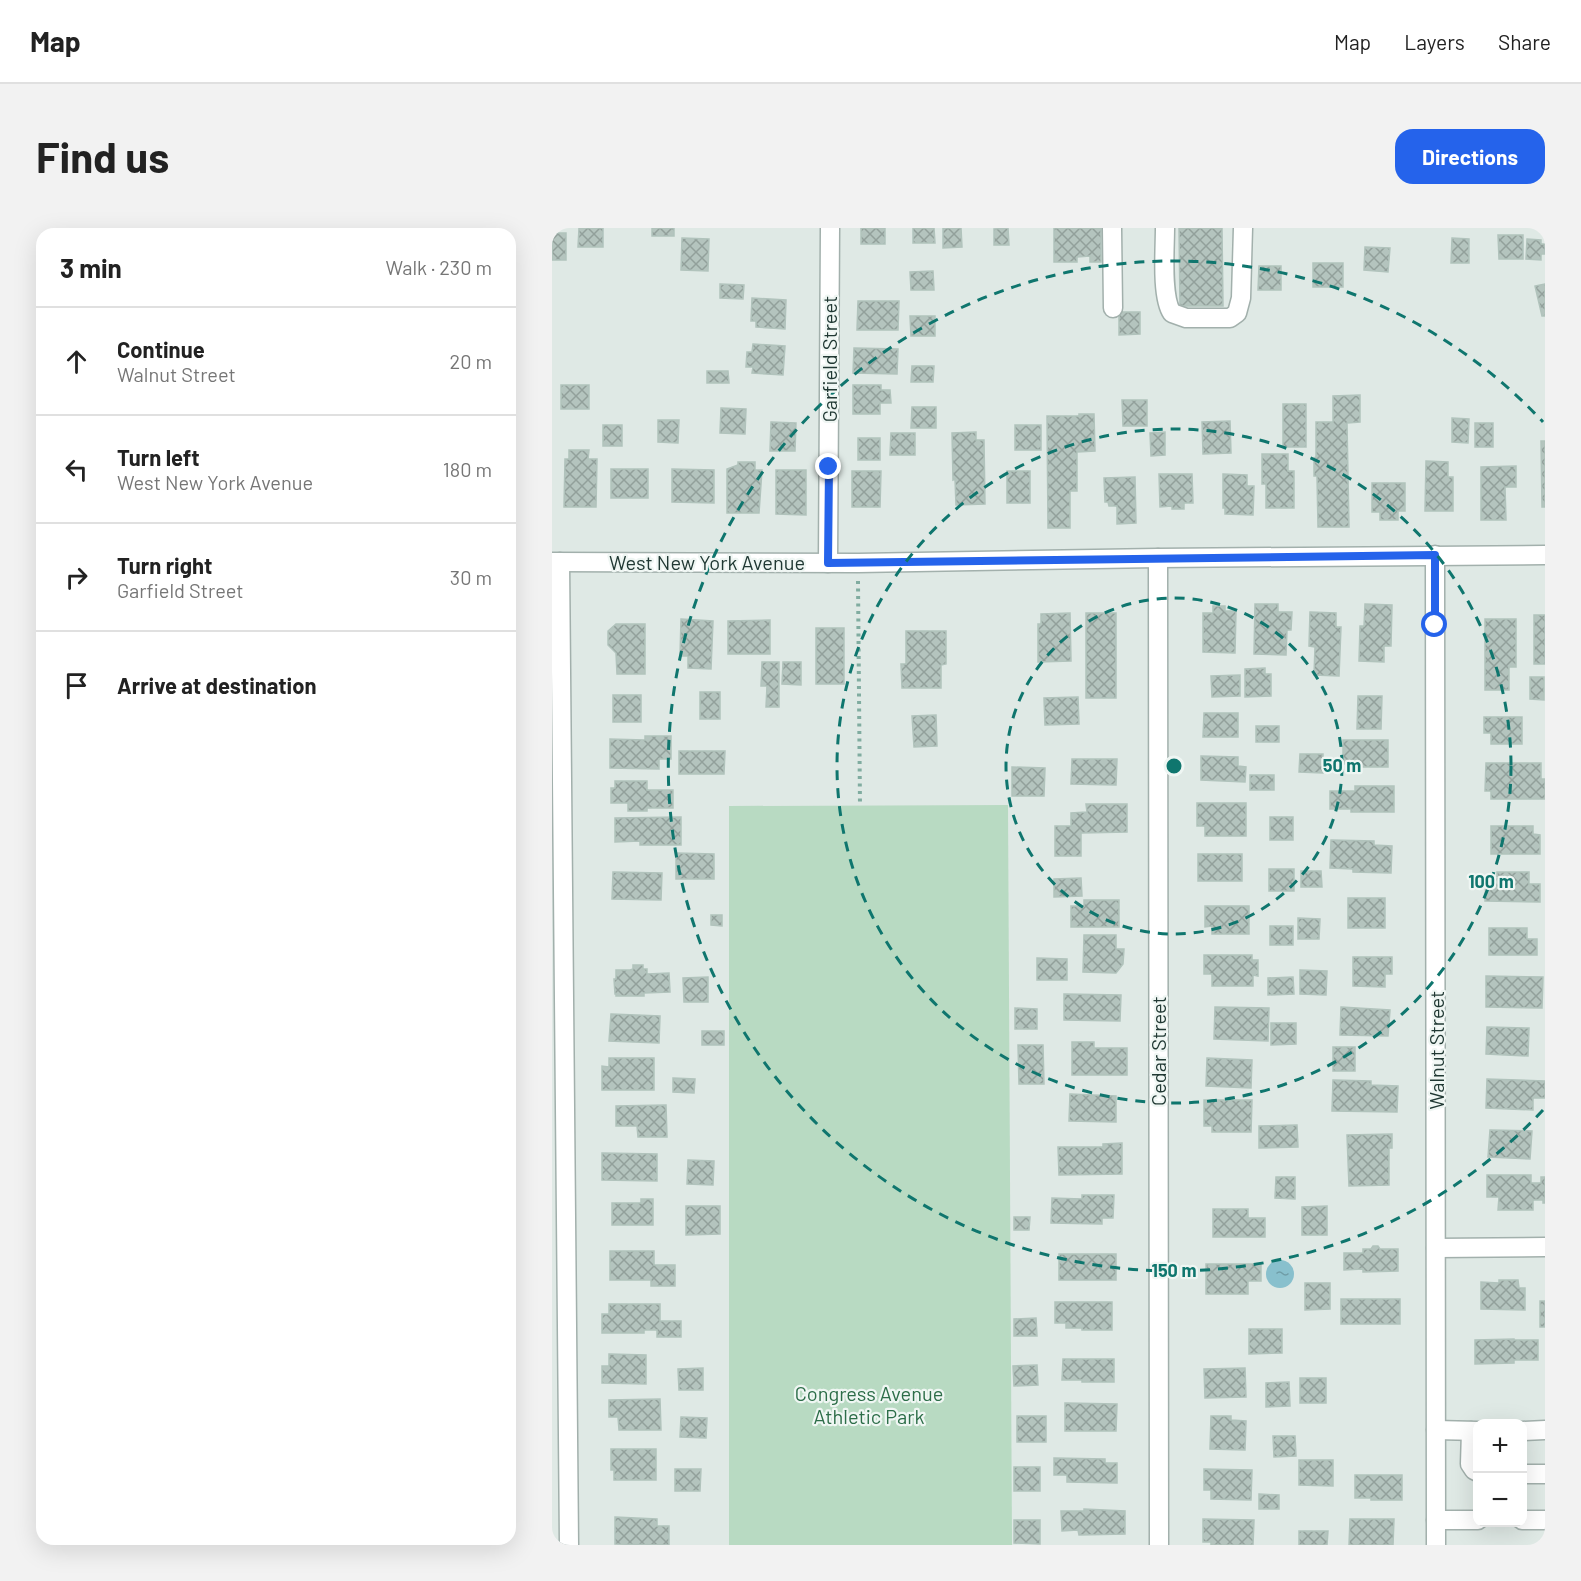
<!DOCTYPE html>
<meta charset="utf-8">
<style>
body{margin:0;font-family:Barlow,sans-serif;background:#f2f2f2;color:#222}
.controls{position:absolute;right:18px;bottom:18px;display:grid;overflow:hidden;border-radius:12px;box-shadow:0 6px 24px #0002}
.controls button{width:54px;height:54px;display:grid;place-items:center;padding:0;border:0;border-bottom:2px solid #e0e0e0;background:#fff;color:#222;font:30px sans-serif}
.stop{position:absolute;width:18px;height:18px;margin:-14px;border:4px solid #2563eb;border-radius:50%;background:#fff}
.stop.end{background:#2563eb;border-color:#fff;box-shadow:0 2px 6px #0008}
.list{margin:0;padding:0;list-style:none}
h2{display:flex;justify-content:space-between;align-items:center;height:78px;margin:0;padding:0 24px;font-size:26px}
h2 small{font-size:20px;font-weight:400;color:#767676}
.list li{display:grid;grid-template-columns:39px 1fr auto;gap:18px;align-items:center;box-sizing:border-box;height:108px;padding:0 24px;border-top:2px solid #e0e0e0}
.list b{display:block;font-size:22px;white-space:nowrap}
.list p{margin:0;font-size:20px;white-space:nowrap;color:#767676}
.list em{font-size:20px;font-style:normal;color:#767676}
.icon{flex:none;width:33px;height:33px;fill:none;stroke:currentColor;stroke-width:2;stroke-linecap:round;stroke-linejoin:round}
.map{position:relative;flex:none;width:993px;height:1317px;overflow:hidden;border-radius:18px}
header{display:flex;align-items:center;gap:36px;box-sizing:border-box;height:84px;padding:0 30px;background:#fff;border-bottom:2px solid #e0e0e0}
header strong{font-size:28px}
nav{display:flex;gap:33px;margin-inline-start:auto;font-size:21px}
.intro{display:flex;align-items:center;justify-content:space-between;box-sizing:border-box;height:144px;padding:0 36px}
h1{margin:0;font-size:42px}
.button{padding:15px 27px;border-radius:18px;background:#2563eb;color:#fff;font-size:21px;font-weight:700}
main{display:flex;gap:36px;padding:0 36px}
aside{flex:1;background:#fff;border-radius:18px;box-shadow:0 6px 24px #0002}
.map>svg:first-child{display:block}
.park{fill:#b8dac2}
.water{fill:url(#water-ripples)}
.building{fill:url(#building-cross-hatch);stroke:#b1c3bc;stroke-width:1.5}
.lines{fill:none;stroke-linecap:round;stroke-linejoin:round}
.minor-casing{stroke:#a2b0ac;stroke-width:21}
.path{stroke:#80aca0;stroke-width:4;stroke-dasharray:3 4.5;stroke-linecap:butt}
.minor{stroke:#fff;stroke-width:18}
.route{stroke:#2563eb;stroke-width:8}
.ring{fill:none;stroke:#0f766e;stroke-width:3;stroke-dasharray:10 8}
.labels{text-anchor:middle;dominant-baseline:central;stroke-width:4.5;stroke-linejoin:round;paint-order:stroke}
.street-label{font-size:20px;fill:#203833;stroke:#eff6f3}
.park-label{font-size:20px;fill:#2c6d48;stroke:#eff6f3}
.centre{fill:#0f766e;stroke:#eff6f3;stroke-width:3}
.ring-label{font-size:18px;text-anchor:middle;font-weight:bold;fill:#0f766e;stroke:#eff6f3;stroke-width:4.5;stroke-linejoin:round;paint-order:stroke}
</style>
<header>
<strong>Map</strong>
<nav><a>Map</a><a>Layers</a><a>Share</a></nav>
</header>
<div class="intro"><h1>Find us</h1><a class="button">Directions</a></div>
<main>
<aside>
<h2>3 min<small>Walk · 230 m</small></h2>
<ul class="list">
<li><svg class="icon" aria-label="ahead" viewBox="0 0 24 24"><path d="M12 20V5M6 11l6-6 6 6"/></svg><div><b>Continue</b><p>Walnut Street</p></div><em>20 m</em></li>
<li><svg class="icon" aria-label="left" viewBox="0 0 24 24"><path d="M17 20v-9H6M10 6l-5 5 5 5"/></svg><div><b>Turn left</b><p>West New York Avenue</p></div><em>180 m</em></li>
<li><svg class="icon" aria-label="right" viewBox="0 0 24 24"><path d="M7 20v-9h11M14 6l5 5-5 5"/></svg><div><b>Turn right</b><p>Garfield Street</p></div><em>30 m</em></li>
<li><svg class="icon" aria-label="arrive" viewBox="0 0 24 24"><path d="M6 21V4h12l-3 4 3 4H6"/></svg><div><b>Arrive at destination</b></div></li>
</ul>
</aside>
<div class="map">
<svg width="993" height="1317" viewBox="0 0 993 1317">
<defs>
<pattern id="water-ripples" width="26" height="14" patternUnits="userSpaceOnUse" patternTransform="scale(1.5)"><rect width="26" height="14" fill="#88c0cd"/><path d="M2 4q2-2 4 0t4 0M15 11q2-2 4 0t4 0" fill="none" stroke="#6f9da7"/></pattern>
<pattern id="building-cross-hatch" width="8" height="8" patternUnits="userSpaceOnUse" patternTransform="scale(1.5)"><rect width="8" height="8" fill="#b4c4be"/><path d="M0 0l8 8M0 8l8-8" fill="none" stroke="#92a09b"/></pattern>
</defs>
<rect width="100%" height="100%" fill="#dfe9e5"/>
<path class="park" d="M456,577L460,1317H177V578Z"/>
<circle class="water" cx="728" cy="1046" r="14"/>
<g class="building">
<path d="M27,0H51V19H26Z"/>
<rect x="100" y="0" width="22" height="8"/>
<rect x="309" y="0" width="24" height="16"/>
<path d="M361,0H382L383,15H361Z"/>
<path d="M391,0H409L410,19L391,20Z"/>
<path d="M456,0L457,17H442V1Z"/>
<path d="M502,0H549V34H538V28L525,29V34H502Z"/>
<path d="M627,0H670L671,78H628Z"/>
<rect x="0" y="5" width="14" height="27"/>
<path d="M946,7H971V31H947Z"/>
<path d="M130,10L157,11L156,43L129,42Z"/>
<path d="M900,10L917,11V35H899Z"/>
<path d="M975,11L989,12V16H993V26H989V32L974,31Z"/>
<path d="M813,19L838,20L836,44L812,42Z"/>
<rect x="761" y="35" width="30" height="24"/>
<path d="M707,38H729V62H706Z"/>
<path d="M381,43L382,62H359L358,44Z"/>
<path d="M168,56L192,57L191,71L168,70Z"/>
<path d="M993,56V88H990L983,58Z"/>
<path d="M200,70L234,72L233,101L204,99V93H199Z"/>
<path d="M306,73H347L346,102H305Z"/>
<path d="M567,84H588V106L567,107Z"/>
<path d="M358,88H383V108H359Z"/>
<path d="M201,116L233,118L231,147L200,145L201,139H194L195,124H200Z"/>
<path d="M302,120L346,121L345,146L301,145Z"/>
<path d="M360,138H382L381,154H359Z"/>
<path d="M155,143H176L177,155H155Z"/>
<rect x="9" y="157" width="28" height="24"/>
<path d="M301,157H329V162H338L339,175H328V186H301Z"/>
<path d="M808,167V194L795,195L797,299H766L765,248H762V230L764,229V194H781V168Z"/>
<path d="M570,172H595V198H571Z"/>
<rect x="731" y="176" width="23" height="43"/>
<path d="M360,179H384V200H359Z"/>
<path d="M169,180L194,181L193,206L168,205Z"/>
<path d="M527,186H542L543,223L525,224V263H518V300H496L495,188H527Z"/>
<path d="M900,190L917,191L916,215L900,214Z"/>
<path d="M106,192H127L126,215L106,214Z"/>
<path d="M678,193L679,225L651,226L650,194Z"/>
<path d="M219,194L244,195L243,223H218Z"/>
<rect x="923" y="195" width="18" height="24"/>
<rect x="51" y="197" width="19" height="21"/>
<rect x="463" y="197" width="26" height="25"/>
<path d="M424,204V212H432L433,276L404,277L403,251L401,252L400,205Z"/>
<path d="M613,204V227L599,228L598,205Z"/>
<path d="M339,205H363V227H338Z"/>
<rect x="306" y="210" width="22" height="22"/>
<path d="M989,213H993V279H990Z"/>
<path d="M17,222H37L36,231H45L44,279H12L13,231H17Z"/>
<path d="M710,226H736V243H742V280H714V256H710Z"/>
<path d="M874,233L896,234V249H901V283H873Z"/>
<path d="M186,234H203V242H210L207,285H175V241L186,237Z"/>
<path d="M964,238V259H953L954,292H929V239Z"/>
<rect x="59" y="241" width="37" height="29"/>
<path d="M120,241L162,242V275L120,274Z"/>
<path d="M224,242H254V287L224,286Z"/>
<path d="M300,243H329L328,279H300Z"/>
<rect x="455" y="243" width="23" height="32"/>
<path d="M607,246H640L641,275H632V281H620V278L608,279Z"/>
<path d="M671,246L695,247V258H702L701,287L673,286V280H671Z"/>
<path d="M583,249L584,295L565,296V278H557L556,274H553L552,250Z"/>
<path d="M820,255H853V283H846V292H828V284H820Z"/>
<path d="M703,376H726V384H740L739,402H735L734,427L702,426Z"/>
<path d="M813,376L840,377L839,418H832V434L807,433L808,398H812Z"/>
<path d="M661,378H673V383H684L683,425L651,424V385H661Z"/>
<path d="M758,384L784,385V399H789L787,448L762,447L763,419L757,418Z"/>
<path d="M518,385L519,433L486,434V396H489V386Z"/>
<rect x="534" y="385" width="30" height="85"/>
<rect x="982" y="387" width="11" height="49"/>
<path d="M129,391L161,393L159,441L136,440V428H128Z"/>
<path d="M933,391H964V439H957V462H933Z"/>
<path d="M218,392V426H176V393Z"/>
<path d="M64,396H93V446H65L64,425L56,417V403Z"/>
<rect x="264" y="400" width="28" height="56"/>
<path d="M354,403H394V436L389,437V460H350L349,436H354Z"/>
<path d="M210,434H227V479H214L215,458H209Z"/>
<path d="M231,434H249V457L230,456Z"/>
<path d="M713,440V446H719V468L693,469V441Z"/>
<path d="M688,447V468L660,469L659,448Z"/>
<path d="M978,449H992V472L978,471Z"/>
<rect x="148" y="464" width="20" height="27"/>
<rect x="61" y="467" width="28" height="27"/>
<path d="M806,468H830L829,501H805Z"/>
<path d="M526,469L527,496L493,497L492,470Z"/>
<path d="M652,485H686V509H651Z"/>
<path d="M384,487L385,518L362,519L360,488Z"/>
<path d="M932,489H970V516H939V505H932Z"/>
<rect x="704" y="498" width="23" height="16"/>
<path d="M93,508H119V531H107V541L58,540V511L93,512Z"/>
<path d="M791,512H836V539H804V535L791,536Z"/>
<path d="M127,523H173L172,546H127Z"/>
<path d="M748,526H771V545L747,544Z"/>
<path d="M649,528L686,529V538L694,539L693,554L649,552Z"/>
<path d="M520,531H565L564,557L519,556Z"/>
<path d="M934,535H989V551H993V571H939V563H933Z"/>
<path d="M460,539L493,540L492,568H460Z"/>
<rect x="698" y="547" width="24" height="15"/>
<path d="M63,553H95V562H121V580H95V583H76V575H59V560H63Z"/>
<path d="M803,558H842V584H799V581H778V563H803Z"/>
<path d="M645,575H694V608H653V598H645Z"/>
<path d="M534,576H575V604L529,605V628H503V598H519V585L535,584Z"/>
<path d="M129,589V617H88V613L63,614V590Z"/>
<rect x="718" y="589" width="23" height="23"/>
<path d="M939,598H981V606L988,607V626H939Z"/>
<path d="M779,612L822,613V617L840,618L839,645L801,644V641L778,640Z"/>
<path d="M124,625L162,626V651H124Z"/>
<rect x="646" y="626" width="44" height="27"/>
<rect x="717" y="641" width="25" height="22"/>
<path d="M749,643H769L770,659H749Z"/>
<path d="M61,644L110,645L109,672L60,671Z"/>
<path d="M945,644H977V656H988V674L933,673L934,649H945Z"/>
<path d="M529,650L530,668L502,669V651Z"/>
<rect x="796" y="670" width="37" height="30"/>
<path d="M532,672H567V699H519V678H532Z"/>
<path d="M653,678H697V706H660V698L653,699Z"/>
<path d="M159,687H170V698L159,697Z"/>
<path d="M746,690L768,691L767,711H746Z"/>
<rect x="718" y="698" width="23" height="19"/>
<path d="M937,700H975V711H985V727H937Z"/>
<path d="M532,707H564V721H572L571,736L564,745L531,744Z"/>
<path d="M652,727H700V732H706V748L701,747V758H660V746H652Z"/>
<path d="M801,729H840V746H833V759L801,758Z"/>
<path d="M485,730L515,731V752H485Z"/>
<path d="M81,737H91V741H95V746L117,745L118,764L92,765V768H64V766H63L62,751H64V742H78L81,741Z"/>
<path d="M748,742L775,743L774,767L748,766Z"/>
<path d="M934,748L991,749L990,780L934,779Z"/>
<path d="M156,749V774H132L131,750Z"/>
<path d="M741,749L742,766L716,767V750Z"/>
<path d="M512,766L569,767L568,793L512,792Z"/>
<path d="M663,779L717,780L716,813L662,811Z"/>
<path d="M789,779L838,782L836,808L788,807Z"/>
<path d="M463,780L485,781V801H463Z"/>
<path d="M59,786L108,788L107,815L57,813Z"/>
<path d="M719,795H744V816L719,817Z"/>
<path d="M935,799L977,800L976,828L934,826Z"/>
<rect x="150" y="803" width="22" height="14"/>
<path d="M520,814H542V820H575V847H520Z"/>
<path d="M466,817H491L492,856H467Z"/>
<rect x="781" y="819" width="22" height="24"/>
<path d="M57,830H102V862H50V838L57,839Z"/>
<path d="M655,830L700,832L699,860L654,858Z"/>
<path d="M121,850L143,851L142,865L121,864Z"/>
<path d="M935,851L993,853V870H981V882L934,880Z"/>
<path d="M781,852L819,853V857L846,858L845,884L780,883Z"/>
<path d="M518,866L564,868V894L517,893Z"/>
<path d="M652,872H700L699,904H660V898H652Z"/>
<path d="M114,877L115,909H86L85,898H64V878Z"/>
<path d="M745,897L746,919L707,920V898Z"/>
<path d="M938,902L980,903L978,931L936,929Z"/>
<path d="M840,906V920H837V957L797,958L795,907Z"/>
<path d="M570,915V946L507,947L506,919H551V916Z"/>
<path d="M50,925L105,926V953L50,952Z"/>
<path d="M136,932L162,933L161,957L135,956Z"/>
<path d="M935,947H979V955H989V949H993V975H991V972H981V982H946L947,969H935Z"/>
<path d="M724,949H743V971L723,970Z"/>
<path d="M530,967H562L561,990H550V996L499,995L500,970L530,971Z"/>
<path d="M89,971H101V997H60V975H89Z"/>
<path d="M134,978H168V1006L134,1007Z"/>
<path d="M775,978V1007H750V979Z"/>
<path d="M661,981H696V990H713V1009H661Z"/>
<path d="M462,989H478L477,1002H462Z"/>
<path d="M821,1018H826L828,1021H846V1043L811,1044V1041L792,1042V1025H811V1021H819Z"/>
<path d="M58,1023H102V1037H123V1058H99V1052H58Z"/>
<rect x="507" y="1026" width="57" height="26"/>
<path d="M654,1036H709V1053H696V1066H654Z"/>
<path d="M947,1052H966L967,1060H973V1082L929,1081V1054L947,1055Z"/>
<path d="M753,1055H778V1081L753,1082Z"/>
<rect x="789" y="1071" width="59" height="25"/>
<rect x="988" y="1073" width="5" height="26"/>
<path d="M503,1074H560V1102H530V1100H514V1095H503Z"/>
<path d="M57,1076H108V1093H129V1109H105V1102H92V1105H50V1086H57Z"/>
<path d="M484,1090L485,1108H462V1091Z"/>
<path d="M697,1101H730V1125L697,1126Z"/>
<path d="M962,1111V1112H986V1132H962V1135L923,1136V1112Z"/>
<path d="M57,1126L94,1127V1156L50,1155V1138H57Z"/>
<path d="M511,1131H562V1154H530V1152H510Z"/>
<path d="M485,1137L486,1157L462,1158L461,1138Z"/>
<path d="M151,1140V1162H127L126,1141Z"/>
<path d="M693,1140L694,1169L653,1170L652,1141Z"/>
<rect x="748" y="1150" width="26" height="25"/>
<path d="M737,1154L738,1178L714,1179V1155Z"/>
<path d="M108,1171L109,1202H67L66,1189H57V1172Z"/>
<path d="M513,1175L565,1176L564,1203H513Z"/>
<rect x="465" y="1188" width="29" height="26"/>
<path d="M659,1188H679V1192L694,1193L693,1222L658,1221Z"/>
<path d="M129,1189L155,1190L154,1210L128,1209Z"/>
<path d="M721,1208H743L744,1228L722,1229Z"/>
<path d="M59,1221H104V1252H62V1242H59Z"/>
<path d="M502,1230L553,1231V1235H565V1255L515,1254V1247H502Z"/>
<path d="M747,1232H781V1258L747,1257Z"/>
<rect x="462" y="1239" width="26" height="24"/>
<path d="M123,1241H149L148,1263H123Z"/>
<path d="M652,1241L700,1242L699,1272L659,1271V1262H652Z"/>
<path d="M803,1247H850V1272H819V1270H803Z"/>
<path d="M707,1266L727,1267V1281H707Z"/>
<path d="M532,1281L573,1283V1306L527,1307L526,1302L510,1303L509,1283H532Z"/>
<path d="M63,1289L105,1291V1298H117V1317L63,1316Z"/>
<path d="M651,1291L702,1292L701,1317H659V1314H651Z"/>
<path d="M798,1291H842L841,1317H797Z"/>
<path d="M462,1292H488V1316L462,1315Z"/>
<path d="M747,1303H776L775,1317H747Z"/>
</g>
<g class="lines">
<g class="minor-casing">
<g id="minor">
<path d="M560,0L561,80"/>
<path d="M613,0C613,21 609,69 620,85L634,90H678L685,85L689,70L691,0"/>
<path d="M883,327L884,1317"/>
<path d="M606,330L607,1317"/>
<path d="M0,334L306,335L606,330L993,327"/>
<path d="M8,334L17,1317"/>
<path d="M276,335L278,0"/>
<path d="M884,1020L993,1019"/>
<path d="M884,1202L926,1203"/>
<path d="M919,1203L918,1236L922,1242L926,1244"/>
<path d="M970,1203L993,1202"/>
<path d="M970,1246H993"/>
<path d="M884,1292H926"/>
<path d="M970,1292H993"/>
</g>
</g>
<path class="path" d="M306,353L308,578"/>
<use href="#minor" class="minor"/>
</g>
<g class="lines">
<path class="route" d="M277,239L276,335L883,327V397"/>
</g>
<g class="ring">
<circle cx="622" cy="538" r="168"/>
<circle cx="622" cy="538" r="337"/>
<path d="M991 882A505 505 0 1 1 991 194"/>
</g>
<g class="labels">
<g class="street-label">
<text transform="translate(277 131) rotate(-90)">Garfield Street</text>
<text x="155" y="334">West New York Avenue</text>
<text transform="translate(884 822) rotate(-90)">Walnut Street</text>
<text transform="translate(606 823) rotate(-90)">Cedar Street</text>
</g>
<g class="park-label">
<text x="317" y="1165">Congress Avenue<tspan x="317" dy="23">Athletic Park</tspan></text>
</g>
</g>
<circle cx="622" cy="538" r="9" class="centre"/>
<g class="ring-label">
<text x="790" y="544">50 m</text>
<text x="939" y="660">100 m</text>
<text x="622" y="1049">150 m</text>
</g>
</svg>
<div class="controls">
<button>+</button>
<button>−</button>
</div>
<div class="stop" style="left:883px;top:397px"></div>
<div class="stop end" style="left:277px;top:239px"></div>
</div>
</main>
